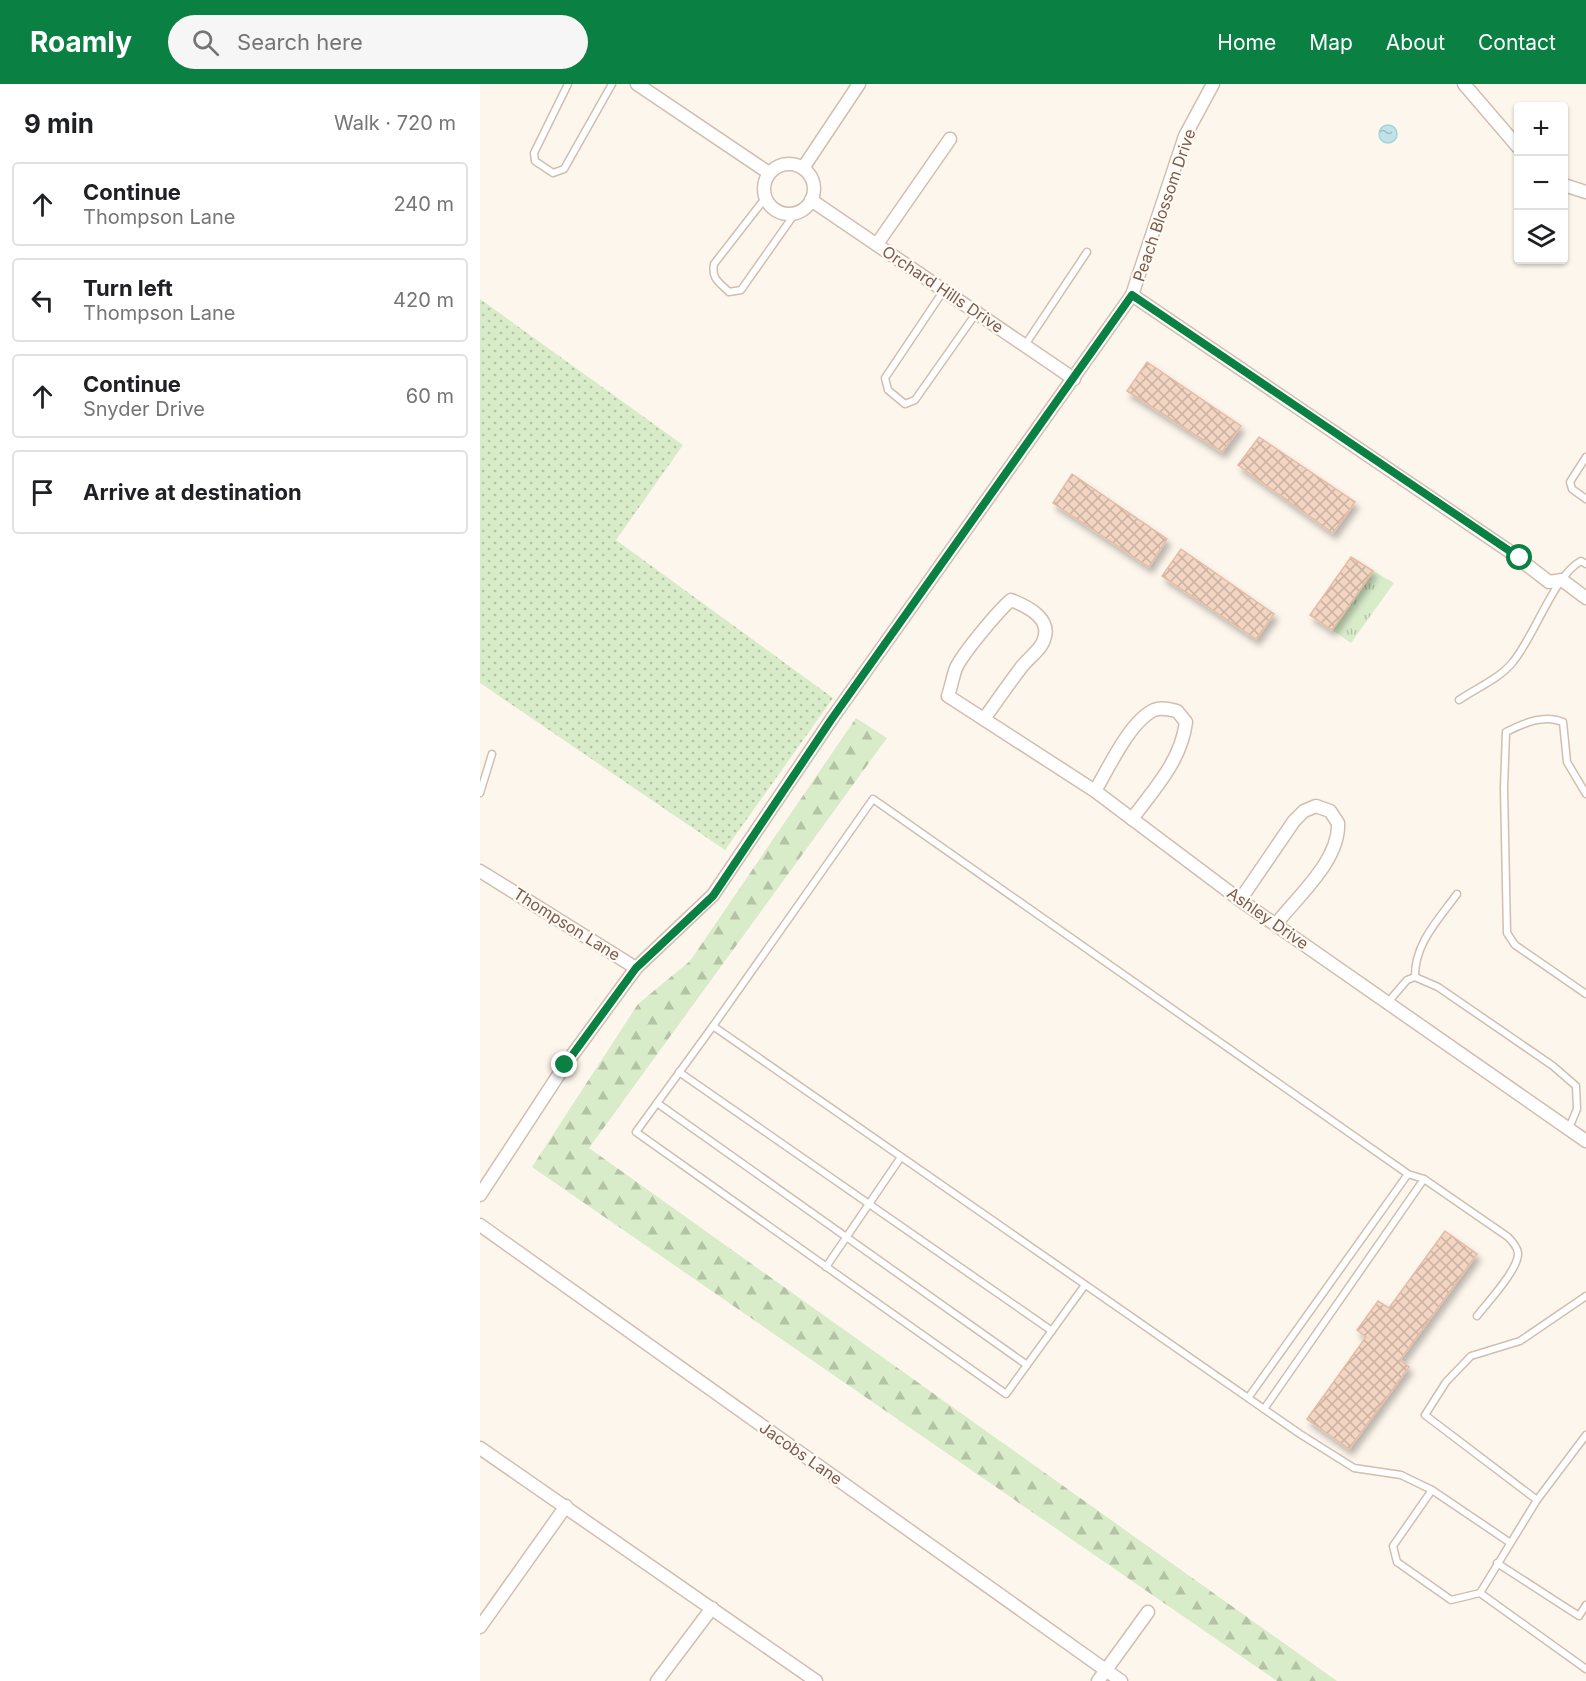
<!DOCTYPE html>
<meta charset="utf-8">
<style>
body{margin:0;font-family:Inter,sans-serif;background:#f6f6f6;color:#202124}
.controls{position:absolute;right:18px;top:18px;display:grid;overflow:hidden;border-radius:6px;box-shadow:0 2px 4px #0004}
.controls button{width:54px;height:54px;display:grid;place-items:center;padding:0;border:0;border-bottom:2px solid #e0e0e0;background:#fff;color:#202124;font:30px sans-serif}
.stop{position:absolute;width:18px;height:18px;margin:-14px;border:4px solid #0b8043;border-radius:50%;background:#fff}
.stop.end{background:#0b8043;border-color:#fff;box-shadow:0 2px 6px #0008}
.list{margin:0;padding:0;list-style:none}
h2{display:flex;justify-content:space-between;align-items:center;height:78px;margin:0;padding:0 24px;font-size:26px}
h2 small{font-size:20px;font-weight:400;color:#757577}
.list li{display:grid;grid-template-columns:39px 1fr auto;gap:18px;align-items:center;box-sizing:border-box;height:84px;margin:0 12px 12px;padding:0 12px;border:2px solid #e0e0e0;border-radius:6px}
.list b{display:block;font-size:22px;white-space:nowrap}
.list p{margin:0;font-size:20px;white-space:nowrap;color:#757577}
.list em{font-size:20px;font-style:normal;color:#757577}
.icon{flex:none;width:33px;height:33px;fill:none;stroke:currentColor;stroke-width:2;stroke-linecap:round;stroke-linejoin:round}
.map{position:relative;flex:none;width:1106px;height:1597px;overflow:hidden}
header{display:flex;align-items:center;gap:36px;box-sizing:border-box;height:84px;padding:0 30px;background:#0b8043;color:#fff}
header strong{font-size:28px}
nav{display:flex;gap:33px;margin-inline-start:auto;font-size:21px}
.search{width:420px;height:54px;background:#f6f6f6;display:flex;align-items:center;gap:15px;box-sizing:border-box;padding:0 21px;border-radius:33px;color:#757577;font-size:22px}
main{display:flex}
aside{flex:1;background:#fff}
.map>svg:first-child{display:block}
.grass{fill:url(#grass-dots)}
.forest{fill:url(#forest-firs)}
.park{fill:url(#park-tufts)}
.water{fill:url(#water-ripples);stroke:#a5d3da;stroke-width:1.5}
.building{fill:url(#building-cross-hatch);stroke:#e6bba3;stroke-width:1.5;filter:url(#shadow)}
.lines{fill:none;stroke-linecap:round;stroke-linejoin:round}
.lane-casing{stroke:#d1beb0;stroke-width:9}
.street-casing{stroke:#d1beb0;stroke-width:15}
.lane{stroke:#fff;stroke-width:6}
.street{stroke:#fff;stroke-width:12}
.route{stroke:#0b8043;stroke-width:8}
.labels{text-anchor:middle;dominant-baseline:central;stroke-width:4.5;stroke-linejoin:round;paint-order:stroke}
.street-label{font-size:16px;fill:#7a5c4d;stroke:#fffaf3}
</style>
<header>
<strong>Roamly</strong>
<div class="search"><svg class="icon" aria-label="search" viewBox="0 0 24 24"><circle cx="10" cy="10" r="6"/><path d="M15 15l6 6"/></svg>Search here</div>
<nav><a>Home</a><a>Map</a><a>About</a><a>Contact</a></nav>
</header>
<main>
<aside>
<h2>9 min<small>Walk · 720 m</small></h2>
<ul class="list">
<li><svg class="icon" aria-label="ahead" viewBox="0 0 24 24"><path d="M12 20V5M6 11l6-6 6 6"/></svg><div><b>Continue</b><p>Thompson Lane</p></div><em>240 m</em></li>
<li><svg class="icon" aria-label="left" viewBox="0 0 24 24"><path d="M17 20v-9H6M10 6l-5 5 5 5"/></svg><div><b>Turn left</b><p>Thompson Lane</p></div><em>420 m</em></li>
<li><svg class="icon" aria-label="ahead" viewBox="0 0 24 24"><path d="M12 20V5M6 11l6-6 6 6"/></svg><div><b>Continue</b><p>Snyder Drive</p></div><em>60 m</em></li>
<li><svg class="icon" aria-label="arrive" viewBox="0 0 24 24"><path d="M6 21V4h12l-3 4 3 4H6"/></svg><div><b>Arrive at destination</b></div></li>
</ul>
</aside>
<div class="map">
<svg width="1106" height="1597" viewBox="0 0 1106 1597">
<defs>
<pattern id="grass-dots" width="8" height="8" patternUnits="userSpaceOnUse" patternTransform="scale(1.5)"><rect width="8" height="8" fill="#d8ecc9"/><path d="M2 2h.1M6 6h.1" fill="none" stroke="#b4c2a5" stroke-width="1.8" stroke-linecap="round"/></pattern>
<pattern id="forest-firs" width="22" height="20" patternUnits="userSpaceOnUse" patternTransform="scale(1.5)"><rect width="22" height="20" fill="#d8ecc9"/><path d="M5 1l3.5 6h-7zM16 11l3.5 6h-7z" fill="#b4c2a5"/></pattern>
<pattern id="park-tufts" width="24" height="20" patternUnits="userSpaceOnUse" patternTransform="scale(1.5)"><rect width="24" height="20" fill="#d8ecc9"/><path d="M3 7l-1-3M5 7V3M7 7l1-3M15 17l-1-3M17 17v-4M19 17l1-3" fill="none" stroke="#b4c2a5"/></pattern>
<pattern id="water-ripples" width="26" height="14" patternUnits="userSpaceOnUse" patternTransform="scale(1.5)"><rect width="26" height="14" fill="#bfe3e8"/><path d="M2 4q2-2 4 0t4 0M15 11q2-2 4 0t4 0" fill="none" stroke="#a0bbbe"/></pattern>
<pattern id="building-cross-hatch" width="8" height="8" patternUnits="userSpaceOnUse" patternTransform="scale(1.5)"><rect width="8" height="8" fill="#f3d5c3"/><path d="M0 0l8 8M0 8l8-8" fill="none" stroke="#cab0a1"/></pattern>
<filter id="shadow"><feDropShadow dx="3.5" dy="6" stdDeviation="3" flood-color="#0004"/></filter>
</defs>
<rect width="100%" height="100%" fill="#fdf6ec"/>
<path class="grass" d="M0,215L203,361L136,456L353,614L245,766L0,599Z"/>
<path class="forest" d="M376,634L407,654L109,1064L857,1597H797L52,1083L158,920L210,877Z"/>
<path class="park" d="M893,487L914,499L871,559L852,546Z"/>
<circle class="water" cx="908" cy="50" r="9"/>
<g class="building">
<path d="M667,278L761,342L742,368L647,307Z"/>
<path d="M779,353L875,418L853,449L758,381Z"/>
<path d="M592,390L687,455L669,483L573,419Z"/>
<path d="M701,465L794,530L776,555L682,492Z"/>
<path d="M871,473L893,487L852,546L830,531Z"/>
<path d="M965,1147L997,1170L920,1276L929,1283L869,1365L827,1335L886,1253L877,1246L898,1217L909,1224Z"/>
</g>
<g class="lines">
<g class="lane-casing">
<g id="lane">
<path d="M88,0L54,69L55,77L73,89L84,85L132,0"/>
<path d="M286,113L234,180C231,195 240,199 249,208L261,206L316,128"/>
<path d="M464,206L405,294L408,306L425,320L435,316L497,228"/>
<path d="M545,261L607,168"/>
<path d="M1106,373L1090,398L1092,405L1106,415"/>
<path d="M979,616C996,604 1019,595 1032,579C1054,554 1074,491 1101,477L1106,480"/>
<path d="M0,709L12,670"/>
<path d="M1106,710L1087,678L1083,638C1064,630 1044,639 1026,648L1024,704L1027,849L1035,861L1106,910"/>
<path d="M935,893C934,860 959,835 977,810"/>
<path d="M909,917L927,896L935,893L958,903L1073,982L1096,1002L1097,1025L1089,1044"/>
<path d="M233,942L156,1048L526,1310L605,1201"/>
<path d="M199,988L572,1247"/>
<path d="M177,1019L547,1281"/>
<path d="M928,1090L944,1095L1028,1153C1032,1157 1037,1162 1038,1169C1039,1185 1007,1219 997,1232"/>
<path d="M346,1183L421,1073"/>
<path d="M768,1314L928,1090L393,715L233,942L820,1350L874,1384L921,1391L952,1406L913,1462L917,1478L971,1516L1000,1509L1106,1585"/>
<path d="M784,1325L944,1095"/>
<path d="M952,1406L1029,1458"/>
<path d="M1057,1416L945,1331L966,1298L991,1272L1040,1257L1106,1212"/>
<path d="M1017,1479L1099,1532L1106,1521"/>
<path d="M1000,1509L1057,1416L1106,1351"/>
</g>
</g>
<g class="street-casing">
<g id="street">
<path d="M157,0L289,89"/>
<path d="M984,0L1038,63"/>
<circle cx="309" cy="105" r="25"/>
<path d="M323,84L379,0"/>
<path d="M1084,101L1106,108"/>
<path d="M331,116L594,295"/>
<path d="M397,160L470,55"/>
<path d="M652,211L705,52L733,0"/>
<path d="M504,635C516,618 528,601 540,585C546,576 557,569 562,560C575,536 549,523 531,516C518,527 483,569 476,584C473,592 471,603 468,612L615,707L760,816L1106,1057"/>
<path d="M615,707C628,685 650,637 674,626C681,623 689,625 697,627L706,638C701,677 675,704 652,735"/>
<path d="M0,787L156,884L233,811L351,636L652,211L1029,467L1069,498L1082,496L1106,514"/>
<path d="M760,816L814,737L824,727L836,722L850,727L858,739C860,776 818,812 796,840"/>
<path d="M0,1111L85,981L156,884"/>
<path d="M0,1141L641,1597"/>
<path d="M0,1364L336,1597"/>
<path d="M0,1543L86,1422"/>
<path d="M177,1597L232,1524"/>
<path d="M618,1597L668,1528"/>
</g>
</g>
<use href="#lane" class="lane"/>
<use href="#street" class="street"/>
</g>
<g class="lines">
<path class="route" d="M85,981L156,884L233,812L351,636L652,211L1040,474"/>
</g>
<g class="labels">
<g class="street-label">
<text transform="translate(684 121) rotate(-71)">Peach Blossom Drive</text>
<text transform="translate(463 205) rotate(34)">Orchard Hills Drive</text>
<text transform="translate(788 834) rotate(35)">Ashley Drive</text>
<text transform="translate(87 840) rotate(32)">Thompson Lane</text>
<text transform="translate(321 1369) rotate(35)">Jacobs Lane</text>
</g>
</g>
</svg>
<div class="controls">
<button>+</button>
<button>−</button>
<button><svg class="icon" aria-label="layers" viewBox="0 0 24 24"><path d="M12 4l9 5-9 5-9-5zM3 14l9 5 9-5"/></svg></button>
</div>
<div class="stop" style="left:1040px;top:474px"></div>
<div class="stop end" style="left:85px;top:981px"></div>
</div>
</main>
